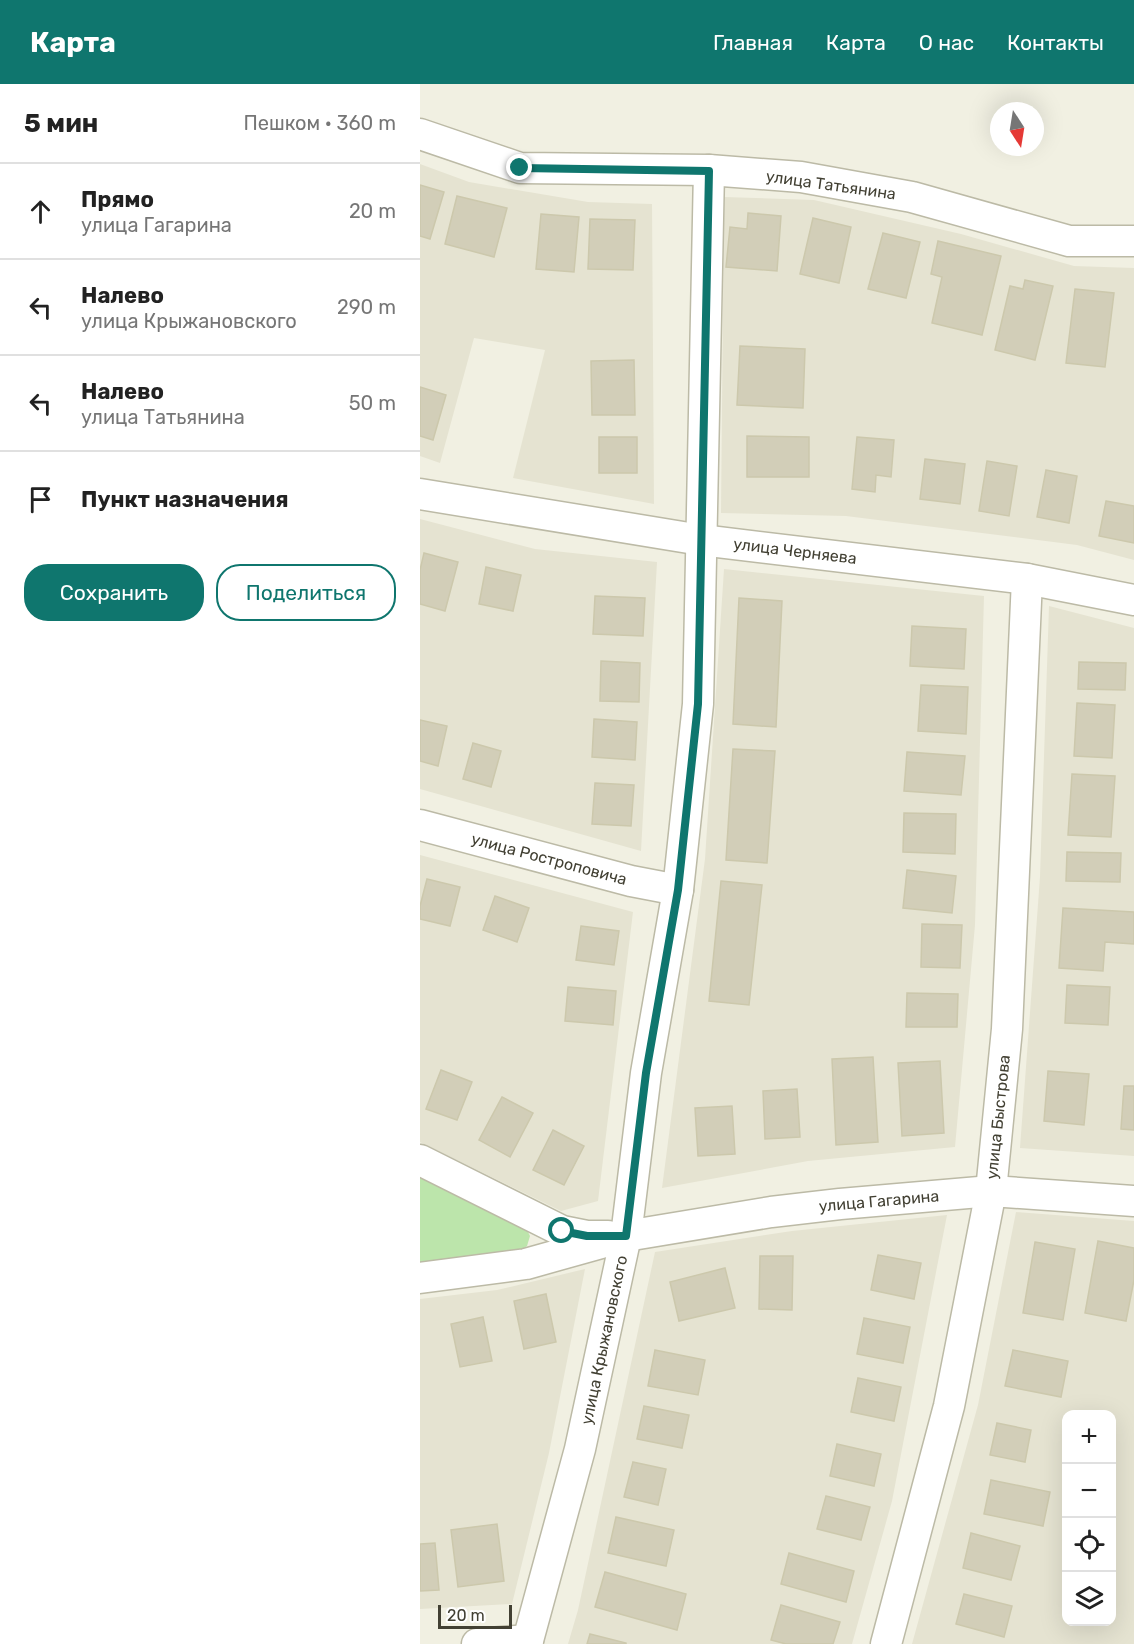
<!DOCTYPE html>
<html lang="ru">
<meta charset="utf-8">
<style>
body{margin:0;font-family:Rubik,sans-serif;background:#f2f2f2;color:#222}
.controls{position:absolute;right:18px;bottom:18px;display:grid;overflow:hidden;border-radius:12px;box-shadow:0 6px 24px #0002}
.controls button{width:54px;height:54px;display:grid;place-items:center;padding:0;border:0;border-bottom:2px solid #e0e0e0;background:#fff;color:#222;font:30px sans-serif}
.compass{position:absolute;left:570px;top:18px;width:54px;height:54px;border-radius:50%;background:#fff;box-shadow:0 6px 24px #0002;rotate:168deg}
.scale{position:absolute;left:18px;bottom:15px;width:74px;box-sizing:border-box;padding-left:6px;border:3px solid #424033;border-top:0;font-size:16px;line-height:21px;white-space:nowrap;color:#424033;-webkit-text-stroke:4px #fff;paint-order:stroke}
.stop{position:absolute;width:18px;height:18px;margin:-14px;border:4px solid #0f766e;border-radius:50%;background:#fff}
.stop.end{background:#0f766e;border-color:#fff;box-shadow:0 2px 6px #0008}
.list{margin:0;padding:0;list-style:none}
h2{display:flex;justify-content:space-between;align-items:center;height:78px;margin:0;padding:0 24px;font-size:26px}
h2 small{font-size:20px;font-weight:400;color:#767676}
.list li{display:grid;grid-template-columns:39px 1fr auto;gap:18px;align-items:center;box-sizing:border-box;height:96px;padding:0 24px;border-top:2px solid #e0e0e0}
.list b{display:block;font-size:22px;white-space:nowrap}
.list p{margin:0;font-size:20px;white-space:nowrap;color:#767676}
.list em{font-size:20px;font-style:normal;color:#767676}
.actions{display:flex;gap:12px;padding:18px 24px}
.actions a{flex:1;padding:14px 0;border:2px solid #0f766e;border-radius:24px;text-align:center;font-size:21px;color:#0f766e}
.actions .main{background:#0f766e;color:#fff}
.icon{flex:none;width:33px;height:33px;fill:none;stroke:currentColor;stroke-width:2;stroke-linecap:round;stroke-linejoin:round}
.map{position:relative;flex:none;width:714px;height:1560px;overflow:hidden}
header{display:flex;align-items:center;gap:36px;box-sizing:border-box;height:84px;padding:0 30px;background:#0f766e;color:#fff}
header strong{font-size:28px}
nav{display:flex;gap:33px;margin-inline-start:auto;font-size:21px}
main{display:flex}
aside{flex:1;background:#fff}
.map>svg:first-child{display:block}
.residential{fill:#e5e3d1;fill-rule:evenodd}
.green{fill:#bce5ab}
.building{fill:#d2ceb8;stroke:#ccc8ac;stroke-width:1.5}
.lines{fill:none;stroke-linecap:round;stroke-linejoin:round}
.minor-casing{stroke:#bcbaa6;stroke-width:33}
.minor{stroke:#fff;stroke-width:30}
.route{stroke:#0f766e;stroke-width:8}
.labels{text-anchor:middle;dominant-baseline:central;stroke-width:5;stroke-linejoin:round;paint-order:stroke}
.street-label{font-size:16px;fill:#424033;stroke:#fff}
</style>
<header>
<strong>Карта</strong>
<nav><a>Главная</a><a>Карта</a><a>О нас</a><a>Контакты</a></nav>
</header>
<main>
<aside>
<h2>5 мин<small>Пешком · 360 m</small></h2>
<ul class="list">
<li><svg class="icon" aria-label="ahead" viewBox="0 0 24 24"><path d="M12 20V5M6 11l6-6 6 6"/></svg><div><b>Прямо</b><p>улица Гагарина</p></div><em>20 m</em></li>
<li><svg class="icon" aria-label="left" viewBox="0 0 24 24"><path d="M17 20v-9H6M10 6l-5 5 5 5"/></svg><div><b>Налево</b><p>улица Крыжановского</p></div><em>290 m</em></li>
<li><svg class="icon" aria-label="left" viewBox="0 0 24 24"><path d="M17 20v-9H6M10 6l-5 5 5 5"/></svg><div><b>Налево</b><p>улица Татьянина</p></div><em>50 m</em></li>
<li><svg class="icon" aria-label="arrive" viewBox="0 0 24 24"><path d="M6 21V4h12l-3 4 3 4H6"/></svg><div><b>Пункт назначения</b></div></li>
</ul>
<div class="actions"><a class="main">Сохранить</a><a>Поделиться</a></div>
</aside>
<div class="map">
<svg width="714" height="1560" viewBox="0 0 714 1560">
<rect width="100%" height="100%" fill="#f1f0e2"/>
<g class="residential">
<path d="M0,80L49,98L168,118L232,120L234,420L93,394L125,266L54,254L20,379L0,372Z"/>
<path d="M304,113L394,116L541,150L654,182L714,184V476L657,461L426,432L301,429Z"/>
<path d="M0,435L115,465L237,478L221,767L0,705Z"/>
<path d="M304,485L564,512L555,841L535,1063L388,1077L242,1104L285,775Z"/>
<path d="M629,522L714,544V1072L600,1064L620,793Z"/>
<path d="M0,771L213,828L178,1117L141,1127L0,1058Z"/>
<path d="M596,1128L714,1137V1560H492L558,1321ZM646,1330H692V1538H646Z"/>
<path d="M527,1131L472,1417L432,1560H148L158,1526L235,1168L372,1147Z"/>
<path d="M165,1185L129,1369L92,1520L0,1525V1215L77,1206Z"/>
</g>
<path class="green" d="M0,1089L106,1144L110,1152L107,1162L97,1169L0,1185Z"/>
<g class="building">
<path d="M0,101L24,108L10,155L0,152Z"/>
<path d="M37,112L87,124L74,173L25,160Z"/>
<path d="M328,129L361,132L357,187L306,183L310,143L327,145Z"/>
<path d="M121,130L159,133L154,188L116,185Z"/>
<path d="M393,134L431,143L419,199L380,190Z"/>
<path d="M170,135L215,136L213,186L168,185Z"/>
<path d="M463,149L500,158L486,214L448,205Z"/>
<path d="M518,157L581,172L562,251L512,239L522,193L511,190Z"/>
<path d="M605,196L633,202L615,276L575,266L590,202L603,205Z"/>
<path d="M655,205L694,209L685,283L646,279Z"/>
<path d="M320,262L385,265L383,324L317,321Z"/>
<path d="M214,276L215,331H172L171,277Z"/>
<path d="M0,303L26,311L13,356L0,352Z"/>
<path d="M327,352L389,353V393H327Z"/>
<rect x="179" y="353" width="38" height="36"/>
<path d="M437,353L474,356L471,393L456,391L455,408L432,405Z"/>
<path d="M505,375L545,380L540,420L500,415Z"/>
<path d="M567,377L597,382L589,432L559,427Z"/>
<path d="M626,386L657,392L649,439L617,433Z"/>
<path d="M686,417L714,422V459L679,452Z"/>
<path d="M4,469L38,478L25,527L0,520V486Z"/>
<path d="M66,483L101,491L93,527L59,520Z"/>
<path d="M175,512L225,514L223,552L173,550Z"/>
<path d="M319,514L362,517L356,643L313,640Z"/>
<path d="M492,542L546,545L544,585L490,582Z"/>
<path d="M181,577L220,579L219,618L180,617Z"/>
<path d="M659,578L706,579L705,606L658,605Z"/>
<path d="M501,601L548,603L546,650L498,647Z"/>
<path d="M657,619L695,621L692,674L654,672Z"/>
<path d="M174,635L217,638L215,676L172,673Z"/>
<path d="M0,636L27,642L18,682L0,677Z"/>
<path d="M53,659L81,667L71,703L43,695Z"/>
<path d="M313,665L355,667L347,779L306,776Z"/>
<path d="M487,668L545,672L541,711L484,707Z"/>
<path d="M652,690L695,692L691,753L648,751Z"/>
<path d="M175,699L214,701L211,742L172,740Z"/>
<path d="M484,729L536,730L535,770L483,768Z"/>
<path d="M647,768L701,769L700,798L646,797Z"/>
<path d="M487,786L536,792L532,829L483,824Z"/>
<path d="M7,795L40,803L30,842L0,835V822Z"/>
<path d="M301,797L342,801L329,921L289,917Z"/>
<path d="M75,812L109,824L97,858L63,846Z"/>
<path d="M643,824L714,828V860L685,858L683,887L639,884Z"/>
<path d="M502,840L542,841L540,884L501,883Z"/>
<path d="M161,842L199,847L194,881L156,876Z"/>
<path d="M647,901L690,903L688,941L645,939Z"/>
<path d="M148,903L196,907L193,941L145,937Z"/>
<path d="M487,909L538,910L537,943H486Z"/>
<path d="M453,973L458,1058L416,1061L412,975Z"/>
<path d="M520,977L524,1049L482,1052L478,979Z"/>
<path d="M21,986L52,998L37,1036L6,1025Z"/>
<path d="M628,987L669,990L664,1041L624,1037Z"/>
<path d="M704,1002H714V1046L701,1045Z"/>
<path d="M377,1005L380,1053L345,1055L343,1007Z"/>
<path d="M82,1013L113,1029L90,1073L59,1056Z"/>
<path d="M312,1022L315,1070L278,1072L275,1024Z"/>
<path d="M133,1046L164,1062L144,1101L113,1086Z"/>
<path d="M678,1157L714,1164V1196L706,1237L665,1229Z"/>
<path d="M615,1158L655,1165L643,1236L603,1229Z"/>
<path d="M458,1171L501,1179L494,1215L451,1206Z"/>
<path d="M340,1172H373L372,1226L339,1225Z"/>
<path d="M305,1184L315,1224L259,1237L250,1198Z"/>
<path d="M126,1210L136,1258L104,1265L94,1217Z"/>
<path d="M63,1233L72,1277L40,1283L31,1240Z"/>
<path d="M444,1234L490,1243L483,1279L437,1270Z"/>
<path d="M235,1266L285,1276L278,1311L228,1302Z"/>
<path d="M593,1266L648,1277L641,1313L585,1302Z"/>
<path d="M438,1294L481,1303L474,1337L431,1328Z"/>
<path d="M224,1322L269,1331L262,1364L217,1355Z"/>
<path d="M577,1339L611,1346L605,1378L570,1371Z"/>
<path d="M417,1360L461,1370L454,1402L410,1392Z"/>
<path d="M213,1378L246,1385L238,1421L204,1413Z"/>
<path d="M571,1396L630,1408L623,1442L564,1430Z"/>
<path d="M406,1412L450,1423L441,1456L397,1445Z"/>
<path d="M196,1433L254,1446L246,1482L188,1469Z"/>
<path d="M77,1440L84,1497L38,1503L31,1446Z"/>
<path d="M551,1449L600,1462L591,1496L543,1484Z"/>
<path d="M15,1459L19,1506L0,1507V1460Z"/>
<path d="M369,1469L434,1487L426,1518L361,1500Z"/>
<path d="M185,1488L266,1510L257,1546L175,1523Z"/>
<path d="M544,1510L592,1522L584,1553L536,1540Z"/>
<path d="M361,1521L420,1538L413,1560H366L351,1556Z"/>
<path d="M170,1550L206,1559V1560H167Z"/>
</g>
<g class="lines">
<g class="minor-casing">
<g id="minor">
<path d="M0,50L100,84L289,86L381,93L492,113L649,157H714"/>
<path d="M0,410L281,456L607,495L714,516"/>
<path d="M0,741L211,797L258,806"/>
<path d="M0,1076L142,1147L167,1152H188"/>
<path d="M0,1194L106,1180L206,1152L351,1128L420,1120L571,1107L714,1117"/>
<path d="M57,1560L108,1556"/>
<path d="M107,1560L160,1365L206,1152L226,989L258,806L278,620L289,86"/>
<path d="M466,1560L529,1322L571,1107L587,945L607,495"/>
</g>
</g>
<use href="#minor" class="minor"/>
</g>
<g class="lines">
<path class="route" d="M100,84L289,87L278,620L258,806L226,989L206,1152H167L142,1147"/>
</g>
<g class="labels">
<g class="street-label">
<text transform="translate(411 101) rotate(8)">улица Татьянина</text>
<text transform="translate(375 467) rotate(7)">улица Черняева</text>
<text transform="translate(129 775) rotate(15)">улица Ростроповича</text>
<text transform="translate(578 1033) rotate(-84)">улица Быстрова</text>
<text transform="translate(459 1117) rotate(-5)">улица Гагарина</text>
<text transform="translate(184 1256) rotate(-78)">улица Крыжановского</text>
</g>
</g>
</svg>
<div class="controls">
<button>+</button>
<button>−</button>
<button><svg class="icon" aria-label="locate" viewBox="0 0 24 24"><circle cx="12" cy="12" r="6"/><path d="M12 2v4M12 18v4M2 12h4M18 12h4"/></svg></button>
<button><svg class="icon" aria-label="layers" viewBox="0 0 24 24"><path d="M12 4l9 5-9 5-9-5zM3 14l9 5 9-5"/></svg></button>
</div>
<svg class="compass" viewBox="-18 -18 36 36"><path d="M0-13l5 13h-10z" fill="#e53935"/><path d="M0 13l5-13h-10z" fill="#767676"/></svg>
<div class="scale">20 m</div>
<div class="stop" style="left:142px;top:1147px"></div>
<div class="stop end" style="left:100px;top:84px"></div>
</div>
</main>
